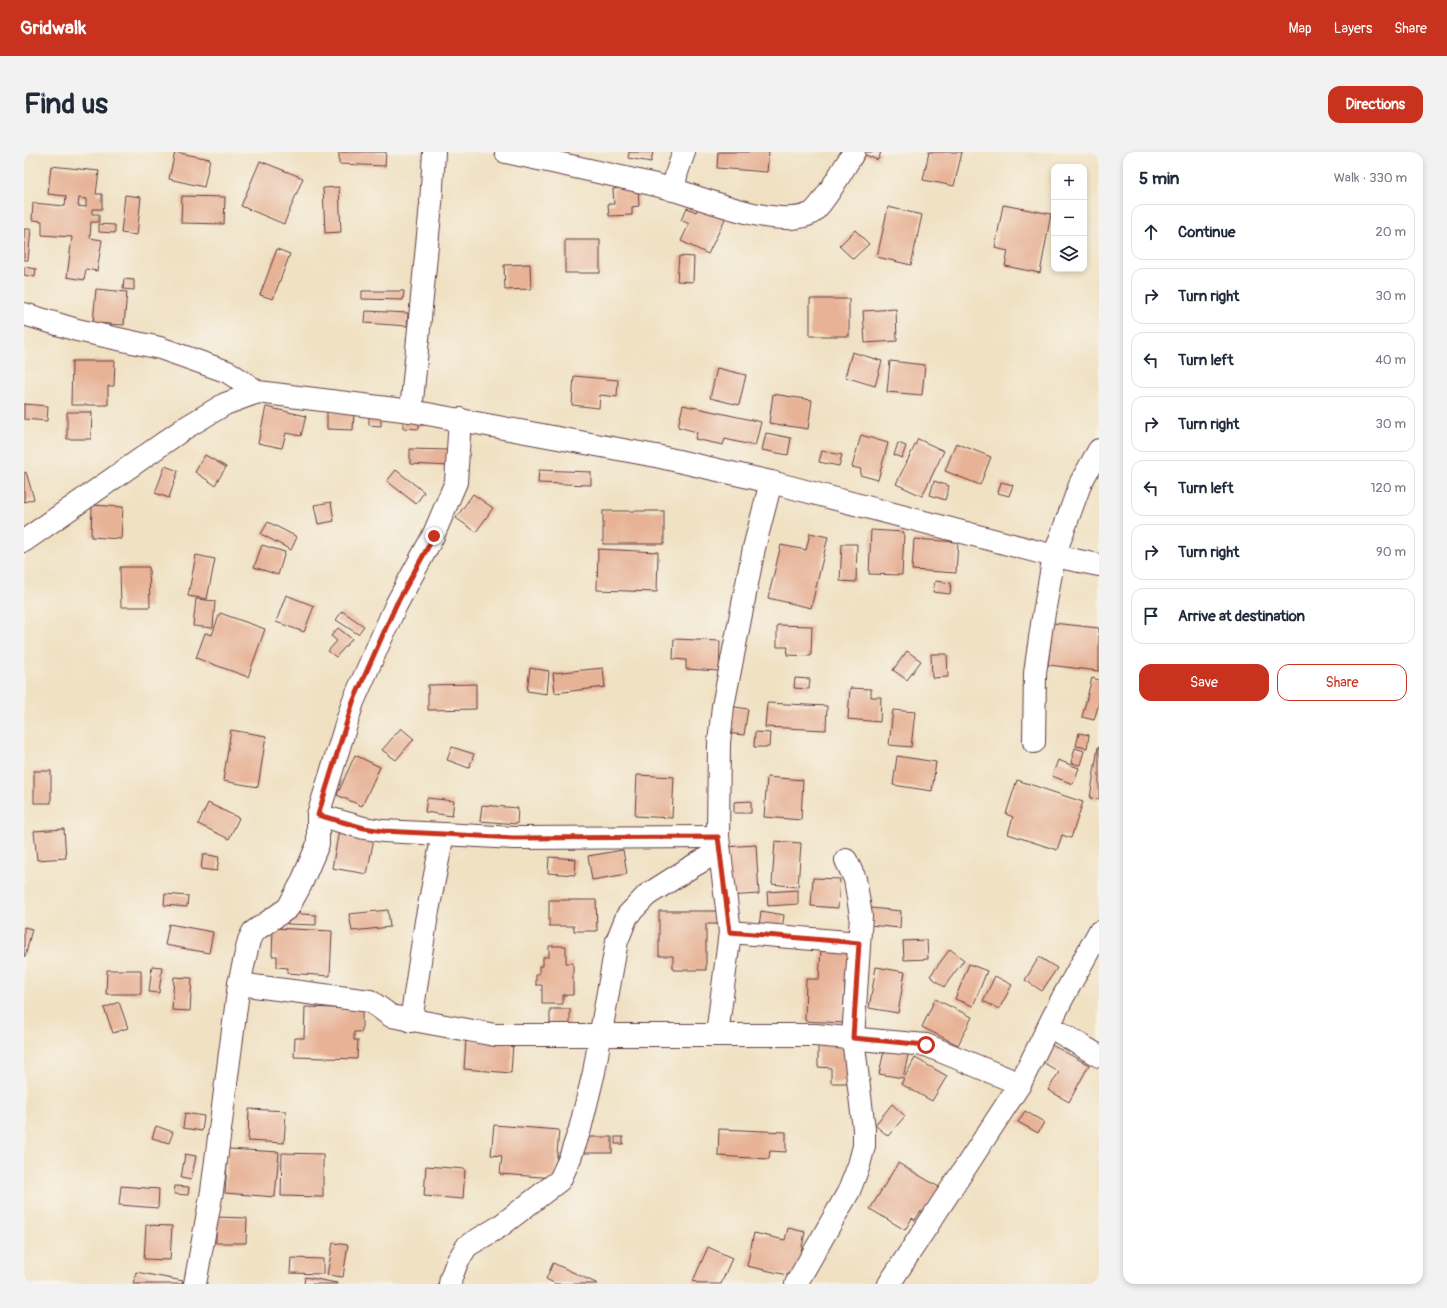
<!DOCTYPE html>
<meta charset="utf-8">
<style>
body{margin:0;font-family:Pangolin,sans-serif;background:#f2f2f3;color:#1f2937}
.controls{position:absolute;right:12px;top:12px;display:grid;overflow:hidden;border-radius:8px;box-shadow:0 2px 6px #0003}
.controls button{width:36px;height:36px;display:grid;place-items:center;padding:0;border:0;border-bottom:1px solid #e0e1e3;background:#fff;color:#1f2937;font:20px sans-serif}
.stop{position:absolute;width:12px;height:12px;margin:-9px;border:3px solid #c8321e;border-radius:50%;background:#fff}
.stop.end{background:#c8321e;border-color:#fff;box-shadow:0 1px 4px #0008}
.list{margin:0;padding:0;list-style:none}
h2{display:flex;justify-content:space-between;align-items:center;height:52px;margin:0;padding:0 16px;font-size:17px}
h2 small{font-size:13px;font-weight:400;color:#747a83}
.list li{display:grid;grid-template-columns:26px 1fr auto;gap:12px;align-items:center;box-sizing:border-box;height:56px;margin:0 8px 8px;padding:0 8px;border:1px solid #e0e1e3;border-radius:12px}
.list b{display:block;font-size:15px;white-space:nowrap}
.list em{font-size:13px;font-style:normal;color:#747a83}
.actions{display:flex;gap:8px;padding:12px 16px}
.actions a{flex:1;padding:9px 0;border:1px solid #c8321e;border-radius:12px;text-align:center;font-size:14px;color:#c8321e}
.actions .main{background:#c8321e;color:#fff}
.icon{flex:none;width:22px;height:22px;fill:none;stroke:currentColor;stroke-width:2;stroke-linecap:round;stroke-linejoin:round}
.map{position:relative;flex:none;width:1075px;height:1132px;overflow:hidden;border-radius:12px}
header{display:flex;align-items:center;gap:24px;box-sizing:border-box;height:56px;padding:0 20px;background:#c8321e;color:#fff}
header strong{font-size:19px}
nav{display:flex;gap:22px;margin-inline-start:auto;font-size:14px}
.intro{display:flex;align-items:center;justify-content:space-between;box-sizing:border-box;height:96px;padding:0 24px}
h1{margin:0;font-size:28px}
.button{padding:10px 18px;border-radius:12px;background:#c8321e;color:#fff;font-size:14px;font-weight:700}
main{display:flex;gap:24px;padding:0 24px}
aside{flex:1;background:#fff;border-radius:12px;box-shadow:0 2px 6px #0003}
.map>svg:first-child{display:block}
.building{fill:#e7b296;fill-rule:evenodd}
.lines{fill:none;stroke-linecap:round;stroke-linejoin:round}
.minor-casing{stroke:#633c42;stroke-width:24}
.minor{stroke:#fff;stroke-width:22}
.route{stroke:#c8321e;stroke-width:5}
</style>
<header>
<strong>Gridwalk</strong>
<nav><a>Map</a><a>Layers</a><a>Share</a></nav>
</header>
<div class="intro"><h1>Find us</h1><a class="button">Directions</a></div>
<main>
<div class="map">
<svg width="1075" height="1132" viewBox="0 0 1075 1132">
<rect width="100%" height="100%" fill="#f7f3e8"/>
<filter id="ink" filterUnits="userSpaceOnUse"><feTurbulence type="fractalNoise" baseFrequency=".025" numOctaves="2"/><feDisplacementMap in="SourceGraphic" scale="8" xChannelSelector="R" yChannelSelector="G"/><feConvolveMatrix kernelMatrix="1 2 1 2 8 2 1 2 1" color-interpolation-filters="sRGB"/></filter>
<filter id="wash" filterUnits="userSpaceOnUse"><feTurbulence type="fractalNoise" baseFrequency=".012" numOctaves="4" result="noise"/><feDisplacementMap in="SourceGraphic" scale="16" xChannelSelector="R" yChannelSelector="G"/><feGaussianBlur stdDeviation="0.9" result="paint"/><feColorMatrix in="noise" values="0 0 0 0 0 0 0 0 0 0 0 0 0 0 0 0 0 1.4 0 .05"/><feComposite in="paint" operator="in"/></filter>
<g filter="url(#wash)">
<rect width="100%" height="100%" fill="#f0e1c3"/>
<g id="blocks">
<g class="building">
<path d="M151,0L186,7L180,35L145,27Z"/>
<path d="M315,0H362L361,14L315,12Z"/>
<path d="M605,0H629L627,10L604,6Z"/>
<path d="M694,0H745L743,20L693,16Z"/>
<path d="M837,0H857L854,8L836,1Z"/>
<path d="M905,0H938L930,34L899,28Z"/>
<path d="M236,9L279,26L260,72L217,54Z"/>
<path d="M27,14L75,19L72,42H78V57H68V62H75V70H67L66,86L78,88L73,119L62,117L60,128L43,125L48,85L18,83V69L8,68L9,51L41,54L42,44L24,42ZM55,46L62,47V55L54,54Z"/>
<path d="M315,35L317,80L301,81L299,36Z"/>
<path d="M614,35L615,54L608,55V63L585,64L584,52H590L589,37Z"/>
<path d="M101,43L117,45L113,83L97,81Z"/>
<path d="M158,44L201,45L200,72L157,71Z"/>
<path d="M678,48L704,61L684,102L657,89L665,72L657,68L663,56L672,60Z"/>
<path d="M979,53L1027,62L1016,121L981,114L984,99L971,96Z"/>
<path d="M864,55L898,63L887,113L853,105Z"/>
<path d="M75,72L91,73V81L75,80Z"/>
<path d="M0,77H7L4,108H0Z"/>
<path d="M831,78L845,92L829,107L815,94Z"/>
<rect x="541" y="88" width="35" height="33"/>
<path d="M253,97L266,102L249,147L236,143Z"/>
<path d="M655,104L670,105L669,130L653,129Z"/>
<path d="M506,112L507,137L481,138L480,113Z"/>
<path d="M0,115L12,117L11,125L0,123Z"/>
<path d="M100,127L110,128V138L99,137Z"/>
<path d="M72,137L103,140L100,173L69,171Z"/>
<path d="M338,139H380L379,148L338,147Z"/>
<rect x="786" y="147" width="39" height="37"/>
<path d="M872,157L873,189L841,191L839,159Z"/>
<path d="M342,159L384,161L383,174L341,171Z"/>
<path d="M828,200L858,209L851,234L821,225Z"/>
<path d="M48,209H91L90,234H84V253H47Z"/>
<path d="M866,209L901,213L898,243L863,240Z"/>
<path d="M693,216L722,223L715,253L686,246Z"/>
<path d="M550,224L594,228L593,245L576,243L575,256L548,253Z"/>
<path d="M749,242L788,248L784,277L745,271Z"/>
<path d="M0,252L24,254L23,269L0,267Z"/>
<path d="M659,253L737,270L731,294L701,287L699,293L671,287L673,280L654,275Z"/>
<path d="M242,255L282,264L277,284L262,281L258,296L234,291Z"/>
<path d="M43,260H68L67,287H43Z"/>
<path d="M303,260L330,261L329,278L303,277Z"/>
<path d="M345,262H357V274L345,273Z"/>
<path d="M379,266L401,267V273H395V277L379,276Z"/>
<path d="M742,281L767,286L764,303L738,298Z"/>
<path d="M837,283L864,291L854,328L836,323L837,317L828,315Z"/>
<path d="M894,287L920,299L898,344L872,332Z"/>
<path d="M874,291L882,294L878,306L870,303Z"/>
<path d="M932,291L967,305L956,333L921,319Z"/>
<path d="M386,297L425,298V314L386,312Z"/>
<path d="M798,299L818,303L815,314L795,310Z"/>
<path d="M181,303L202,315L191,333L171,320Z"/>
<path d="M141,314L154,319L145,346L131,341Z"/>
<path d="M372,318L400,340L392,352L363,329Z"/>
<path d="M515,318L567,320V333L514,331Z"/>
<path d="M2,320L10,347L0,350V321Z"/>
<path d="M910,329L925,334L921,348L906,343Z"/>
<path d="M977,330L989,333L985,344L974,341Z"/>
<path d="M449,342L469,356L452,380L432,366Z"/>
<path d="M307,350L310,369L294,372L290,353Z"/>
<path d="M68,353L99,355L97,387L67,385Z"/>
<rect x="579" y="359" width="61" height="33"/>
<path d="M244,370L273,385L267,398L237,382Z"/>
<path d="M847,378L880,380L878,423L845,422Z"/>
<path d="M786,381L804,385L787,456L744,446L757,393L782,398Z"/>
<path d="M890,387L934,390L932,421L888,418Z"/>
<path d="M818,392H833L832,430L816,429Z"/>
<path d="M238,393L261,400L254,423L230,415Z"/>
<path d="M574,397L634,400L633,440L573,438Z"/>
<path d="M172,403L191,407L183,447L164,444Z"/>
<path d="M96,415H125L126,455H97Z"/>
<path d="M911,429L927,431L926,442L909,440Z"/>
<path d="M262,443L290,454L280,480L252,470Z"/>
<path d="M172,447L191,449L189,476L169,474Z"/>
<path d="M318,459L340,474L334,482L312,468Z"/>
<path d="M196,461L241,477L224,525L172,506L181,481L188,483Z"/>
<path d="M1029,471L1075,476V519L1024,513Z"/>
<path d="M753,473L788,474L787,504L763,503L764,495H753Z"/>
<path d="M314,476L328,487L312,505L304,499L313,489L307,484Z"/>
<path d="M650,487L696,489L695,519L662,517V508L649,507Z"/>
<path d="M883,499L897,509L883,528L869,518Z"/>
<path d="M907,502H923L924,525L908,526Z"/>
<path d="M506,516L525,519L523,542L503,539Z"/>
<path d="M579,516L581,535L531,541L529,521Z"/>
<path d="M771,526L786,527L785,537L770,536Z"/>
<path d="M1068,526L1075,528V551L1070,568L1058,565Z"/>
<path d="M452,532V557L404,558V533Z"/>
<path d="M826,536L847,537V545H857L856,570L824,567Z"/>
<path d="M743,551L803,554L802,578L741,575Z"/>
<path d="M705,554L724,557L720,583L701,581Z"/>
<path d="M869,558L891,560L887,595L865,593Z"/>
<path d="M377,576L390,587L372,608L358,598Z"/>
<path d="M207,578L242,584L234,635L199,629Z"/>
<path d="M731,580L746,581L745,595H730Z"/>
<path d="M1055,581L1065,583L1063,596L1052,594Z"/>
<path d="M428,595L450,602L445,616L423,608Z"/>
<path d="M1074,595H1075V647L1066,646Z"/>
<path d="M1051,596L1060,599L1056,613L1047,611Z"/>
<path d="M331,603L356,615L338,654L313,643Z"/>
<path d="M873,604L912,610L908,639L869,633Z"/>
<path d="M1034,608L1055,616L1049,632L1028,624Z"/>
<rect x="10" y="619" width="17" height="32"/>
<path d="M613,623L650,625L648,666L611,664Z"/>
<path d="M743,625L779,628L777,668L740,665Z"/>
<path d="M993,628L1059,650L1047,686L1038,683L1033,698L984,682L989,665L982,662Z"/>
<path d="M403,646L430,649L428,664L401,660Z"/>
<path d="M727,649V661H710V650Z"/>
<path d="M184,651L215,666L205,687L174,672Z"/>
<path d="M458,653L494,656L493,672L456,669Z"/>
<path d="M40,677L42,706L13,708L10,679Z"/>
<path d="M315,679L350,686L343,722L308,716Z"/>
<path d="M751,689L777,691L774,735L748,732Z"/>
<path d="M732,693L735,742L704,744L700,695Z"/>
<path d="M599,698L603,722L568,728L564,704Z"/>
<path d="M179,702L195,705L193,719L177,717Z"/>
<path d="M525,705L552,707L551,723L524,721Z"/>
<path d="M789,726L816,727L814,756L787,754Z"/>
<path d="M774,738V752L744,754L743,740Z"/>
<path d="M141,742L164,744L163,755L140,753Z"/>
<path d="M525,748H572L573,779H550V774H525Z"/>
<path d="M847,756L877,759L876,776L846,773Z"/>
<path d="M364,758L366,775L328,779L325,762Z"/>
<path d="M635,759H695V772H682V818H649V804H635Z"/>
<path d="M737,759L760,763L758,777L735,774Z"/>
<path d="M263,761L292,763V773L263,772Z"/>
<path d="M145,772L189,780L185,801L141,793Z"/>
<path d="M0,775L8,777L1,805L0,804Z"/>
<path d="M249,776L308,779L306,824L263,821L264,816L253,815V804H248Z"/>
<path d="M903,788L904,807L880,808L879,789Z"/>
<path d="M525,794H542V811H549V843H539V852H518V833H512V822H515V814H519V805H525Z"/>
<path d="M926,797L940,808L920,835L906,824Z"/>
<path d="M797,798L830,800L829,831H821L819,871L781,869L782,827H795Z"/>
<path d="M1015,805L1033,816L1018,839L1001,828Z"/>
<path d="M945,812L963,819L949,854L931,847Z"/>
<path d="M128,814L138,815L135,841L125,840Z"/>
<path d="M852,815L881,820L874,861L845,856Z"/>
<path d="M83,818H117V842H82Z"/>
<path d="M971,824L988,833L975,857L959,849Z"/>
<path d="M150,825L168,826L166,859L148,858Z"/>
<path d="M911,847L948,865L934,893L898,875Z"/>
<path d="M95,850L104,876L89,881L80,856Z"/>
<path d="M281,855L338,857V880H330V888H334L333,907L270,905L271,886H280Z"/>
<rect x="526" y="857" width="20" height="18"/>
<path d="M442,888L489,891L487,921L440,917Z"/>
<path d="M794,889L826,890L824,931H807V916L794,915Z"/>
<path d="M1026,892L1065,913L1045,950L1024,938L1035,920L1017,909Z"/>
<path d="M861,894L885,899L879,926L855,922Z"/>
<path d="M891,906L923,924L908,949L877,932Z"/>
<path d="M868,952L881,964L864,984L851,973Z"/>
<path d="M225,957L262,959L260,991L224,989Z"/>
<path d="M1001,959L1020,970L1014,981L994,970Z"/>
<path d="M161,961L180,964L178,979L159,976Z"/>
<path d="M470,973L535,978L531,1026L476,1022L478,1004L467,1003Z"/>
<path d="M132,974L149,980L145,991L128,986Z"/>
<path d="M695,977L762,980V1000L746,999L745,1007L694,1004Z"/>
<rect x="557" y="985" width="31" height="16"/>
<rect x="591" y="985" width="8" height="7"/>
<path d="M204,997L255,1000L251,1045L201,1041Z"/>
<path d="M258,1001L299,1002V1045L257,1044Z"/>
<path d="M161,1002L172,1004L167,1028L157,1026Z"/>
<path d="M874,1011L915,1035L899,1060L897,1059L891,1068L888,1066L881,1078L846,1057Z"/>
<path d="M402,1014L441,1017L439,1047L400,1044Z"/>
<path d="M97,1034L135,1037L134,1056L95,1053Z"/>
<path d="M151,1034L165,1035L164,1043L150,1042Z"/>
<path d="M192,1065L223,1066L222,1091H192Z"/>
<path d="M122,1073L148,1074L146,1108L120,1107Z"/>
<path d="M764,1076L781,1080L772,1125L723,1114L730,1081L761,1088Z"/>
<path d="M309,1091L324,1093L319,1125L303,1123Z"/>
<path d="M684,1095L708,1106L697,1132H677L669,1129Z"/>
<path d="M267,1106L299,1107V1122L266,1121Z"/>
<path d="M529,1111L574,1132H532L522,1127Z"/>
<path d="M112,1120L159,1129L158,1132H109Z"/>
<path d="M281,1125L313,1131V1132H280Z"/>
</g>
</g>
</g>
<g filter="url(#ink)">
<use href="#blocks" fill-opacity="0" stroke="#633c42" stroke-width="1"/>
<g class="lines">
<g class="minor-casing">
<g id="minor">
<path d="M482,0C533,11 585,22 636,34C674,43 750,78 786,62C797,57 822,12 830,0"/>
<path d="M649,38L653,20L660,0"/>
<path d="M0,162L53,178L136,196L204,220L234,240L387,259L632,304L747,330L1030,404L1075,413"/>
<path d="M387,259L407,52L410,0"/>
<path d="M0,389L161,276L201,252L234,240"/>
<path d="M1010,590L1011,521L1018,472L1030,404L1057,330L1075,298"/>
<path d="M294,663L340,676L359,679L419,682L490,686L694,685"/>
<path d="M706,780L835,791"/>
<path d="M215,832L346,849L367,864L471,883H791L902,893L996,932"/>
<path d="M387,869L402,769L419,682"/>
<path d="M1025,874L1075,904"/>
<path d="M693,883L706,780L694,685L695,591L699,554L730,396L747,330"/>
<path d="M171,1132L188,1039L215,832L225,788L229,780L264,756L277,732L294,692V663L329,550L372,453L409,384L432,330L436,267"/>
<path d="M426,1132L427,1126L433,1110L443,1094L475,1075L536,1028L546,1006L556,977L570,920L593,789L603,764L623,743L664,717L695,699"/>
<path d="M772,1132L825,1039L835,1013L840,994V977L829,886L837,764L831,727L822,708"/>
<path d="M865,1132L996,932L1038,847L1075,780"/>
</g>
</g>
<use href="#minor" class="minor"/>
</g>
</g>
<g class="lines" filter="url(#ink)">
<path class="route" d="M410,384L372,453L329,550L294,663L340,676L359,679L419,682L490,686L694,685L706,780L835,791L829,886L902,893"/>
</g>
</svg>
<div class="controls">
<button>+</button>
<button>−</button>
<button><svg class="icon" aria-label="layers" viewBox="0 0 24 24"><path d="M12 4l9 5-9 5-9-5zM3 14l9 5 9-5"/></svg></button>
</div>
<div class="stop" style="left:902px;top:893px"></div>
<div class="stop end" style="left:410px;top:384px"></div>
</div>
<aside>
<h2>5 min<small>Walk · 330 m</small></h2>
<ul class="list">
<li><svg class="icon" aria-label="ahead" viewBox="0 0 24 24"><path d="M12 20V5M6 11l6-6 6 6"/></svg><div><b>Continue</b></div><em>20 m</em></li>
<li><svg class="icon" aria-label="right" viewBox="0 0 24 24"><path d="M7 20v-9h11M14 6l5 5-5 5"/></svg><div><b>Turn right</b></div><em>30 m</em></li>
<li><svg class="icon" aria-label="left" viewBox="0 0 24 24"><path d="M17 20v-9H6M10 6l-5 5 5 5"/></svg><div><b>Turn left</b></div><em>40 m</em></li>
<li><svg class="icon" aria-label="right" viewBox="0 0 24 24"><path d="M7 20v-9h11M14 6l5 5-5 5"/></svg><div><b>Turn right</b></div><em>30 m</em></li>
<li><svg class="icon" aria-label="left" viewBox="0 0 24 24"><path d="M17 20v-9H6M10 6l-5 5 5 5"/></svg><div><b>Turn left</b></div><em>120 m</em></li>
<li><svg class="icon" aria-label="right" viewBox="0 0 24 24"><path d="M7 20v-9h11M14 6l5 5-5 5"/></svg><div><b>Turn right</b></div><em>90 m</em></li>
<li><svg class="icon" aria-label="arrive" viewBox="0 0 24 24"><path d="M6 21V4h12l-3 4 3 4H6"/></svg><div><b>Arrive at destination</b></div></li>
</ul>
<div class="actions"><a class="main">Save</a><a>Share</a></div>
</aside>
</main>
